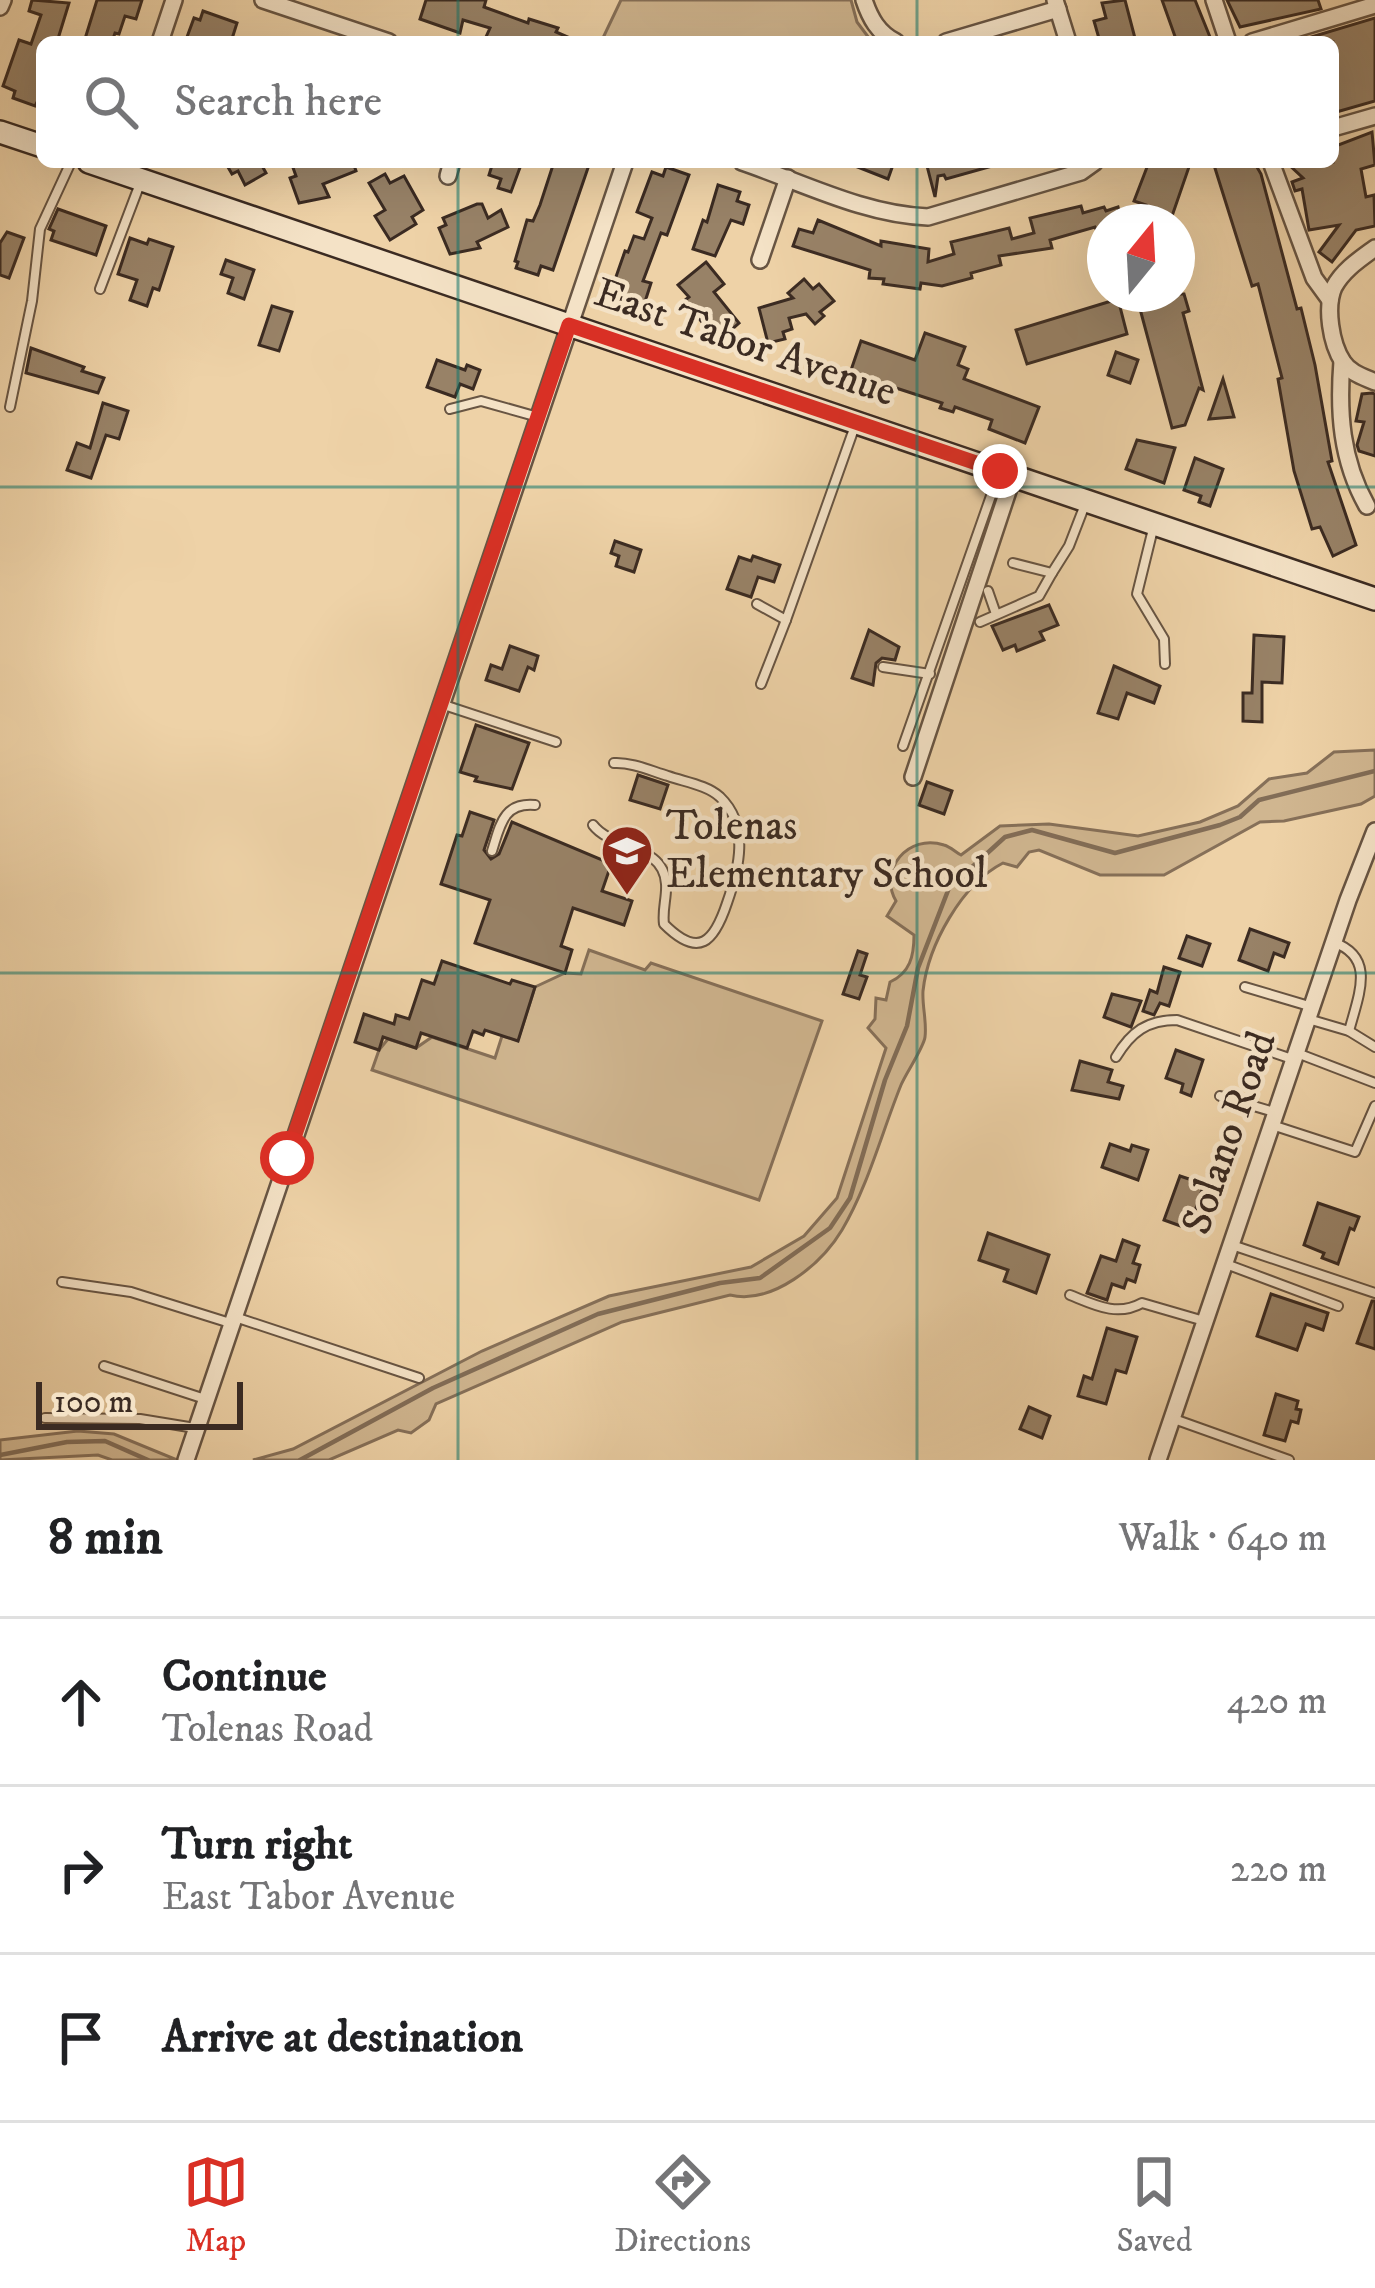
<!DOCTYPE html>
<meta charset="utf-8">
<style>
body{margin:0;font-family:"IM FELL DW Pica",serif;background:#f2f2f2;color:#202124}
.compass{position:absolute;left:1087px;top:204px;width:108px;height:108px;border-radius:50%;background:#fff;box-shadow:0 12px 48px #0002;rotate:18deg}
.scale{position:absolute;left:36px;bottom:30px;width:207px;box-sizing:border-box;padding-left:12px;border:6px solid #3b2b22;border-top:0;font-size:33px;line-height:42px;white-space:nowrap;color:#3b2b22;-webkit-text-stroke:9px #f4e2c6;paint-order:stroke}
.stop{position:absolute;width:36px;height:36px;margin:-27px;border:9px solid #d93025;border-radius:50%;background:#fff}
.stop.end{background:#d93025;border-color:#fff;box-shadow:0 3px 12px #0008}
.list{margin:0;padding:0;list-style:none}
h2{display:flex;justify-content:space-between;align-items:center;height:156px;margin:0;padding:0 48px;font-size:51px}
h2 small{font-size:39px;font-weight:400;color:#757577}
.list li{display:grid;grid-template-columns:78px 1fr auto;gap:36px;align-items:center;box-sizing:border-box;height:168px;padding:0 48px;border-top:3px solid #e0e0e0}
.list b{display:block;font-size:45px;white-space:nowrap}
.list p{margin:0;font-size:39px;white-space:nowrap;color:#757577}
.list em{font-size:39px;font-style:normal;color:#757577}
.icon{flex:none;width:66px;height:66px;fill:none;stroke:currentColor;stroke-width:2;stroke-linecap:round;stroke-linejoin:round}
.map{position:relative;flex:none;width:1375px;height:1460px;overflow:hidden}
.search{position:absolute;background:#fff;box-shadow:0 12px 48px #0002;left:36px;right:36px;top:36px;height:132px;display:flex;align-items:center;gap:30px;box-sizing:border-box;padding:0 42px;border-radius:18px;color:#757577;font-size:45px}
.sheet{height:660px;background:#fff}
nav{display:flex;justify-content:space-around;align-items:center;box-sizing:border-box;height:168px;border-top:3px solid #e0e0e0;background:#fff;font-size:33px;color:#757577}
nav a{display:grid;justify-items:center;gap:6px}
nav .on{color:#d93025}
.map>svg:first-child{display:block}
.green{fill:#d0b690;stroke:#867059;stroke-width:3}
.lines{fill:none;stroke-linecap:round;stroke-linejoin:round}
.stream{stroke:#826d57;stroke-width:4.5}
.building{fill:#988267;stroke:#3b2b22;stroke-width:3}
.service-casing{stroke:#685543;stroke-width:12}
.minor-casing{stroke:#685543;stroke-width:20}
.secondary-casing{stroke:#3b2b22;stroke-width:26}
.service{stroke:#f4e2c6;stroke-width:8}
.minor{stroke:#f4e2c6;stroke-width:15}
.secondary{stroke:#f4e2c6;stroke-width:21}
.route{stroke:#d93025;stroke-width:15}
.grid{fill:none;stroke:#0f766e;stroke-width:3;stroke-opacity:0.55}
.labels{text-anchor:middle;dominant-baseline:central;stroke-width:9;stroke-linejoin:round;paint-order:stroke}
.street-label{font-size:42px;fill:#3b2b22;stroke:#f4e2c6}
.poi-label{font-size:42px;fill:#3b2b22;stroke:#f4e2c6;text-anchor:start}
</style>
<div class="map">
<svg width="1375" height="1460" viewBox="0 0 1375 1460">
<rect width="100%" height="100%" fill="#eed2a7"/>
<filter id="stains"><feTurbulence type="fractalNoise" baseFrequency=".00167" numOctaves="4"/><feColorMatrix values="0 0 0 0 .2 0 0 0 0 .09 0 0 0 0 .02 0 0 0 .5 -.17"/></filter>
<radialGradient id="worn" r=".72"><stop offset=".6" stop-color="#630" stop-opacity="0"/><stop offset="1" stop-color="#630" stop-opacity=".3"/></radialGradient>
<g class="green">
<path d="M621,0H851L857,22L872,42H601Z"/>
<path d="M1375,750V796L1361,804L1284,821L1260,822L1164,875H1100L1039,850L1029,852L1017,867L1003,863C962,884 928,945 923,991C922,1006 927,1022 925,1037C924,1047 906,1073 901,1085C882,1132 868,1186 842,1230C821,1265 772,1305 730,1295L622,1322L436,1404L429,1420L411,1433L398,1430L329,1460H253L293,1449L482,1351L609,1296L751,1267L804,1236L837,1198L886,1048L868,1028L875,1019L876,998L886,1000L890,982C910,973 914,956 914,935L887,916L896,901C878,870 908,833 944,845C951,847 955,852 961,855L1000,826L1049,824L1138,836L1200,822L1238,806L1269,779L1307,773L1334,752Z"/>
<path d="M589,950L645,970L651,963L822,1021L759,1200L372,1070L379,1050L388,1039L416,1048L432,1037L495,1058L502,1036L518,1040L535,987L565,973L581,974Z"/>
<path d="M78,1431L114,1434L177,1460H112L98,1455L0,1460V1440Z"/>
</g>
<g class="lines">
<g class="stream">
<path d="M0,1455L67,1442L105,1441L148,1460"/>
<path d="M300,1460L433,1388L598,1314L720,1283L760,1278L830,1228L850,1198L885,1080L907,1026L918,968L949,888L1005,837L1032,830L1115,853L1220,825L1240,817L1259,800L1375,771"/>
</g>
</g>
<g class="building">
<path d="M32,0L69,3L57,42H42V93L35,106L13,98L15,91L3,86L19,40L31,44L41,15L29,11Z"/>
<path d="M97,0H142L136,19L125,16L119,34L115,33L112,42H84Z"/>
<path d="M426,0H486L484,7L528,23L529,19L558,28L556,32L579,42H499L486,37L490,28L463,20L460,33L420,19Z"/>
<path d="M1125,0L1136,42H1100L1094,21L1106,18L1102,3Z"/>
<path d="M1162,0H1195L1212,42H1177Z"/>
<path d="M1227,0H1318L1321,9L1240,27Z"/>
<path d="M203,11L237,23L231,42H202L187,37L194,18L200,20Z"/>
<path d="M1375,18V101L1333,113V42L1298,41Z"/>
<path d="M1372,132L1375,165L1361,169L1366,197L1374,195L1375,226L1356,230L1332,262L1319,252L1339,225L1309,230L1302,189L1295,191L1292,182L1303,178L1286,162H1333V147Z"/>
<path d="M225,162H260L266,173L245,185L238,171L232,174Z"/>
<path d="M291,162H353L356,171L323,184L329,197L299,203L290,178L296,176Z"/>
<path d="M493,162H522L511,192L498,188L501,179L489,175Z"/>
<path d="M554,162H590L553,270L541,266L538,275L516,268L518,262L515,261L527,220L533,221L540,205Z"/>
<path d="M845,162H894L888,179Z"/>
<path d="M926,162H995L996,165L946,179L944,175L938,176L935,197Z"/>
<path d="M1149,162L1190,164L1170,222L1143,214L1146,205L1134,201Z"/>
<path d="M1221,162H1254L1261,174L1297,309L1301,308L1315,365L1332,461L1328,462L1356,545L1333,556L1320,527L1312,529L1294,471L1278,379L1282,378L1258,284L1252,286L1214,165Z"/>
<path d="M666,167L689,175L667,235L661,233L643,281L651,283L642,311L620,304L623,295L611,291L625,251L628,252L634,236L644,239L652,218L637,212L652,172L663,176Z"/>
<path d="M385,174L390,183L404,176L423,210L412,217L416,224L390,240L375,216L385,210L369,183Z"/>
<path d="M718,185L740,192L737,201L749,205L743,224L731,220L715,256L693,249L703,220L707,222Z"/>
<path d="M477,204H482L488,218L501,210L508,227L477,242L480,248L450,254L439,228L446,225L443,218Z"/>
<path d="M1081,206L1083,213L1104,207L1106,211L1118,207L1122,222H1105V249L1095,227L1050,240L1052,248L999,256L1001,265L971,273L972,278L942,286L921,283L920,289L883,284L884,279L869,278L870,270L793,246L799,229L813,233L818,220L881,246V241L929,249L928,262L954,254L951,242L1009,228L1012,239L1034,233L1030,218Z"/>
<path d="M58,209L106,226L96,255L51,240L54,231L49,229Z"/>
<path d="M7,232L24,238L9,278L0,275V243Z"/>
<path d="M130,238L147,244L149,239L173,247L159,290L153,288L147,306L130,300L137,280L118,274Z"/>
<path d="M226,260L254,270L244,299L228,293L233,278L221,274Z"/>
<path d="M706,262L724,284L714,292L739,323L722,338L716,331L712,334L684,301L689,297L678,285Z"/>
<path d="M804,279L813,289L819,284L834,301L820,312L824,316L815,324L806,314L789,318L792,329L783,332L785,339L768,343L759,308L793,298L788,293Z"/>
<path d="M1136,294H1184L1189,311L1183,313L1203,390L1199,388L1185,425L1172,428Z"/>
<path d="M1118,299L1127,334L1027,364L1016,330Z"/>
<path d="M272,306L292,312L279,351L259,345Z"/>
<path d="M925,333L965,347L958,365L968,369L964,379L1039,407L1025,443L989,429L992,420L955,407L953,412L940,408L942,403L850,373L861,341L915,360Z"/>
<path d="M31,348L84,367L82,371L104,378L98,393L26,373Z"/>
<path d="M1116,352L1138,360L1130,383L1108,375Z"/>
<path d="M437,360L465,370L467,365L480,370L473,389L460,384L455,397L427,387Z"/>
<path d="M1223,379L1234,417L1209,419Z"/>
<path d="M1372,393L1375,394V456L1359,451L1357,445L1364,422L1356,421L1362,394Z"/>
<path d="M103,403L128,411L119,439L106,435L91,478L67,470L77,443L90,448Z"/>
<path d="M1137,440L1175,448L1164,483L1126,469Z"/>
<path d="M1195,458L1223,469L1210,506L1199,502L1201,496L1184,490Z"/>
<path d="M615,541L641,550L634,572L616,566L619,556L611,553Z"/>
<path d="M753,556L780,565L774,582L758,577L751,597L727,589L739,557L751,561Z"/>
<path d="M1049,605L1058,625L1040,632L1044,640L1017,651L1015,645L1003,650L992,626Z"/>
<path d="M869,630L899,647L895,660L882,658L876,663L873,685L852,678Z"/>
<path d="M1254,635L1284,637L1282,683L1262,682V722L1243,721V693H1252Z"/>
<path d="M510,646L538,656L534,670L528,667L519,691L486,680L491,665L502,669Z"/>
<path d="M1114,666L1160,686L1154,703L1127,693L1118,719L1098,713Z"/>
<path d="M476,725L529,743L512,789L475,781L477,777L460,772Z"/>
<path d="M638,775L668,785L660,809L630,800Z"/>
<path d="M927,782L952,791L944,814L919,805Z"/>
<path d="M470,812L494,820L484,850L491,859L499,854L512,822L602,860L606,845L634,857L630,868L612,862L602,891L632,901L624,925L573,908L561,946L572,950L565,973L475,943L490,900L441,884L457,835L462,836Z"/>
<path d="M1250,929L1289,943L1284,957L1274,953L1268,971L1239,960Z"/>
<path d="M1187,936L1210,944L1202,966L1179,958Z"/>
<path d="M858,951L867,954L860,975L867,977L859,999L843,994Z"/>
<path d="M442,961L510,984L512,980L535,987L518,1041L485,1030L483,1035L473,1031L467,1048L421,1033L416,1048L383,1037L379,1050L355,1042L364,1014L394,1024L396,1015L409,1019L422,980L434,984Z"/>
<path d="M1164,967L1180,972L1169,1006L1160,1003L1154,1015L1143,1011L1150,990L1157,993Z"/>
<path d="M1112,994L1141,1001L1131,1027L1104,1017Z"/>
<path d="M1176,1050L1203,1060L1191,1096L1181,1092L1183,1084L1166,1078Z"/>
<path d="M1080,1061L1112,1070L1108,1082L1123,1086L1119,1099L1072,1090Z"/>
<path d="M1110,1144L1130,1151L1132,1145L1148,1150L1138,1180L1102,1167Z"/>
<path d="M1180,1176L1204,1184L1189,1229L1164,1220Z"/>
<path d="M1318,1203L1359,1217L1354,1230L1350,1228L1338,1264L1322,1258L1324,1253L1304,1245Z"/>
<path d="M988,1233L1049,1255L1036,1293L1004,1281L1008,1270L979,1260Z"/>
<path d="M1123,1240L1139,1246L1133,1263L1140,1265L1135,1282L1127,1279L1124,1288L1112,1284L1107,1300L1087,1293L1101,1256L1116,1261Z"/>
<path d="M1271,1294L1328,1313L1323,1330L1306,1324L1297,1350L1257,1336Z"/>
<path d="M1372,1301H1375V1349L1357,1343Z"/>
<path d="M1107,1328L1137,1337L1126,1373L1116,1370L1106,1404L1078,1396L1084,1376L1092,1379Z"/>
<path d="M1276,1394L1298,1401L1296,1409L1301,1410L1298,1423L1291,1421L1285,1441L1264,1435Z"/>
<path d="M1029,1407L1050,1416L1042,1438L1020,1429Z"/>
</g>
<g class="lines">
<g class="service-casing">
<g id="service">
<path d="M100,289L141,181"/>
<path d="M10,407L32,301L40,229L71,162"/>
<path d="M450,409L481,401L538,417"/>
<path d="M1154,525L1137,594L1164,639L1165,664"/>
<path d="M1013,563L1052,573L1069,546L1086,502"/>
<path d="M988,591L996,614"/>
<path d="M757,604L786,620L856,423"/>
<path d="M980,622L1039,596L1052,573"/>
<path d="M883,667L930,674"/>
<path d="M761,684L786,620"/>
<path d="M444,705L556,742"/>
<path d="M903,746L999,473"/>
<path d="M593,825C612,850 664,844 666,884C667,897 662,910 664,924C699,959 714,942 727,903C739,869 750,826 720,797C707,785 685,782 668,776C651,771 632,762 614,763"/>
<path d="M492,851C500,826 503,802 535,805"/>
<path d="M1333,942C1375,957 1360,991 1349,1031"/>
<path d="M1245,987L1309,1006"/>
<path d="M1308,1019L1349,1031L1375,1047"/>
<path d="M1297,1053L1375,1083"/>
<path d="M1116,1057C1131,1032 1147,1020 1177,1020L1292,1059"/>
<path d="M1220,1096L1274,1112"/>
<path d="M1272,1125L1355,1152L1375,1106"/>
<path d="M1232,1245L1375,1293"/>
<path d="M1226,1264L1338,1306"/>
<path d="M62,1282L131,1292L230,1323"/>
<path d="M1070,1295C1095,1305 1117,1317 1142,1303L1204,1321"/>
<path d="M235,1317L419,1378"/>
<path d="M104,1366L205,1399"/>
<path d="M45,1418L140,1419L195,1428"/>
<path d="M1174,1419L1289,1460"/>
</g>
</g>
<g class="minor-casing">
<g id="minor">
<path d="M263,0L389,42"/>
<path d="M864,0C870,18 878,33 896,42"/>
<path d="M1055,0L1068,42"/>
<path d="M1214,0L1228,42"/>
<path d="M0,7L3,0"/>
<path d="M160,42L174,0"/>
<path d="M946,42L1058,9"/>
<path d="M1252,42L1375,5"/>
<path d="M1333,128L1375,116"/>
<path d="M742,162C801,182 865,215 928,217L1081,172L1095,162"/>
<path d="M1271,162L1314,278L1330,300"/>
<path d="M448,176L452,162"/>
<path d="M1375,248C1360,259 1343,270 1334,287C1325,307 1331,344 1343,362C1350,373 1364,377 1375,382"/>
<path d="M760,260L788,178"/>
<path d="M1342,361C1338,412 1341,460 1367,506"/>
<path d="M913,777L1013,476"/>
<path d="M186,1460L625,162"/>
<path d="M1158,1460L1348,900L1375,831"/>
</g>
</g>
<g class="secondary-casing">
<g id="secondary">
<path d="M0,132L42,146"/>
<path d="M89,162L1375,599"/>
</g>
</g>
<use href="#service" class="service"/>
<use href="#minor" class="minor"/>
<use href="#secondary" class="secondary"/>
</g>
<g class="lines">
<path class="route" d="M287,1158L569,325L1000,471"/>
</g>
<path class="grid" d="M458,0V42M917,0V42M458,162V1460M917,162V1460M0,487H1375M0,973H1375"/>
<defs>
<g id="school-pin" transform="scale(2.7)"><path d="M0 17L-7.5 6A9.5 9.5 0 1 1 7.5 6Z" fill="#8f2418" stroke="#f4e2c6"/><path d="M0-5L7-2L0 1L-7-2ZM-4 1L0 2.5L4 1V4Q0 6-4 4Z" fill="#fff"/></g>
</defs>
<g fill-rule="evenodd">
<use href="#school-pin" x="627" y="851"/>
</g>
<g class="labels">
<g class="street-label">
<text transform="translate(745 343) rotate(19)">East Tabor Avenue</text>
<text transform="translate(1230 1133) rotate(-71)">Solano Road</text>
</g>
<g class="poi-label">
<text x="666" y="827">Tolenas<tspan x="666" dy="48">Elementary School</tspan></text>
</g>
</g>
<rect width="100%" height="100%" filter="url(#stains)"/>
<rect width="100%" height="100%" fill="url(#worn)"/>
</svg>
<svg class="compass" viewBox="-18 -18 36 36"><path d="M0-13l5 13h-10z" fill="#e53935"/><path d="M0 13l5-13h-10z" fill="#757577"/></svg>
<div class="scale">100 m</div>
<div class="stop" style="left:287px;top:1158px"></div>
<div class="stop end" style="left:1000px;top:471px"></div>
<div class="search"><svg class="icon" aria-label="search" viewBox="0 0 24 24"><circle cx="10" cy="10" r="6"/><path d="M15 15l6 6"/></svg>Search here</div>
</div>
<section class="sheet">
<h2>8 min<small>Walk · 640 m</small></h2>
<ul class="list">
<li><svg class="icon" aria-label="ahead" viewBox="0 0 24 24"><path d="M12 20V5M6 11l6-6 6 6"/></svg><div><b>Continue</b><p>Tolenas Road</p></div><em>420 m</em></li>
<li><svg class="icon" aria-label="right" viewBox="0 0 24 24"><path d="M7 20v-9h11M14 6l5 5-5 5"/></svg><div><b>Turn right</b><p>East Tabor Avenue</p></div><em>220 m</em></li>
<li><svg class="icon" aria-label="arrive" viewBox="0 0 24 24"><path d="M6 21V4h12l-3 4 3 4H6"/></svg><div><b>Arrive at destination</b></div></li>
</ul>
</section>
<nav>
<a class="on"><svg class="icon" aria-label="map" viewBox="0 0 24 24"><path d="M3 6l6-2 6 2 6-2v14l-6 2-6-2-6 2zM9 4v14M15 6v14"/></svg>Map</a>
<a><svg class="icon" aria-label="directions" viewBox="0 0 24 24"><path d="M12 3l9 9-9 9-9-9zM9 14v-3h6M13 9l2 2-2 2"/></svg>Directions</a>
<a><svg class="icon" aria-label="saved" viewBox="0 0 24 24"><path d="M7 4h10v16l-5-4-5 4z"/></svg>Saved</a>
</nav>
